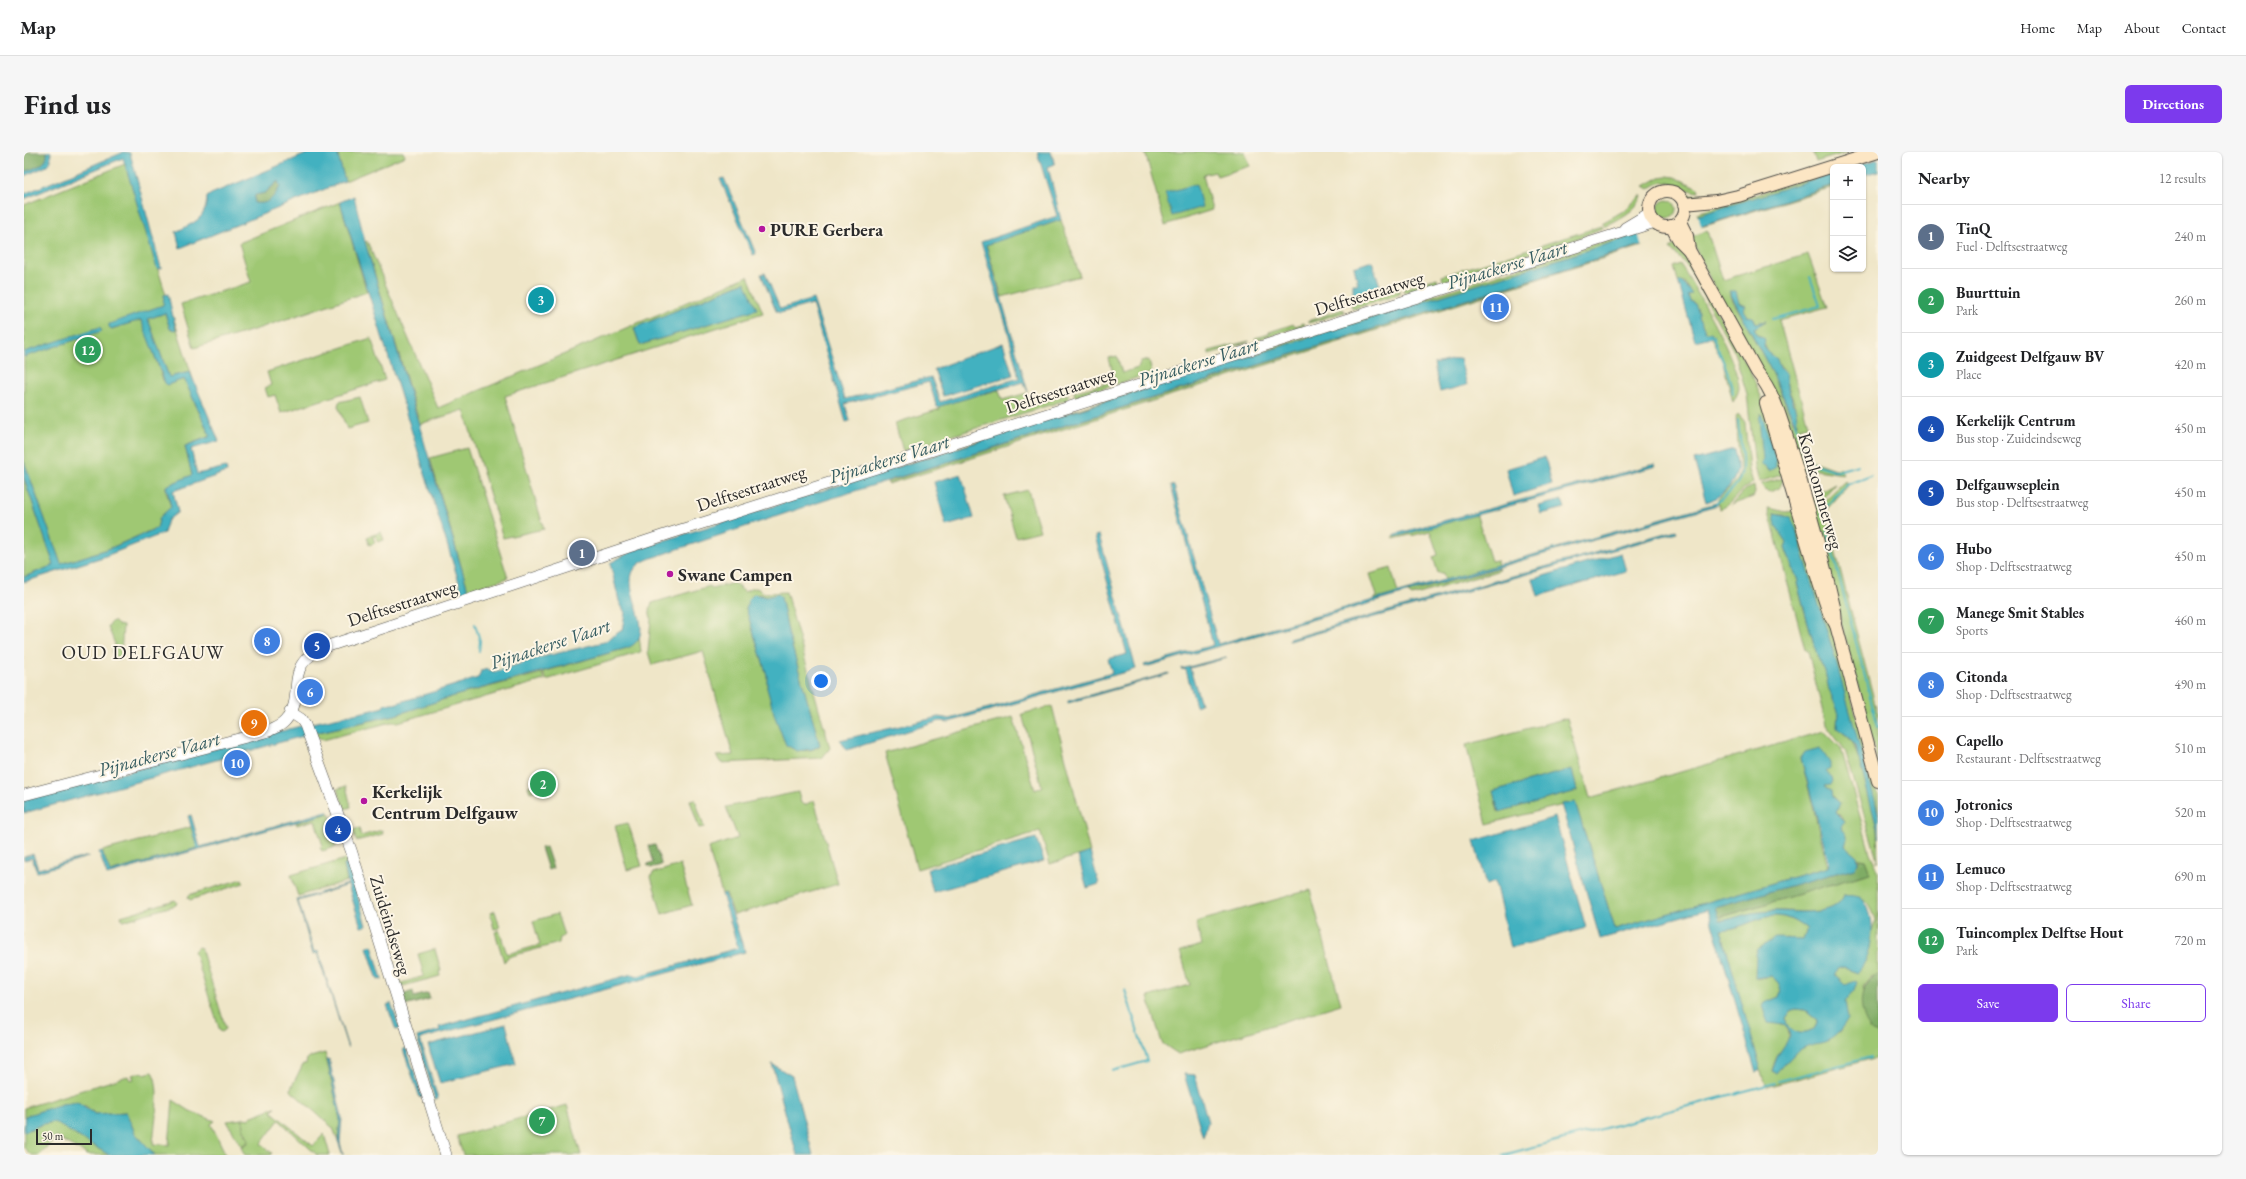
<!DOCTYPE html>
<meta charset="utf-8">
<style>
body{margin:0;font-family:"EB Garamond",serif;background:#f6f6f6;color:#202124}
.controls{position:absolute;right:12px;top:12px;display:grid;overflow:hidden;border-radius:6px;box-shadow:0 1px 3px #0004}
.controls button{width:36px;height:36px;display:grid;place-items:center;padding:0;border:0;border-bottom:1px solid #e0e0e0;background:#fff;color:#202124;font:20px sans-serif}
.scale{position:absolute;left:12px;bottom:10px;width:56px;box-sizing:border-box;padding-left:4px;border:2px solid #2b2b2b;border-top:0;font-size:11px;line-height:14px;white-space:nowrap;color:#2b2b2b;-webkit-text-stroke:3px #fcf5e5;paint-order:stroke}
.you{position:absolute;left:797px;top:529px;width:14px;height:14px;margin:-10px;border:3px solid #fff;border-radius:50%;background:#1a73e8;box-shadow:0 0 0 6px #1a73e833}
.badge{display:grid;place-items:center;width:26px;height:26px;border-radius:50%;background:#7c3aed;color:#fff;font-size:13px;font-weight:700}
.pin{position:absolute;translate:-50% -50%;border:2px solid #fff;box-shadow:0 1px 4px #0006}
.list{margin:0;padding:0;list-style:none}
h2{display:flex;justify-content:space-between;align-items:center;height:52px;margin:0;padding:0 16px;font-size:17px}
h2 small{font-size:13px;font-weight:400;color:#757577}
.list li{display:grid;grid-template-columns:26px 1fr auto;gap:12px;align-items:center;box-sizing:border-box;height:64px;padding:0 16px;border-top:1px solid #e0e0e0}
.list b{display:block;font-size:15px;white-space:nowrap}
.list p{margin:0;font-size:13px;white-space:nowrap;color:#757577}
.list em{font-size:13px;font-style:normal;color:#757577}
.actions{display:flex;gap:8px;padding:12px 16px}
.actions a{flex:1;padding:9px 0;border:1px solid #7c3aed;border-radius:6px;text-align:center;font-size:14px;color:#7c3aed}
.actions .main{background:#7c3aed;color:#fff}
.icon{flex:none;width:22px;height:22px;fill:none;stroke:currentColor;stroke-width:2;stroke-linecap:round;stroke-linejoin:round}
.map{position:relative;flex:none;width:1854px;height:1003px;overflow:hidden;border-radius:6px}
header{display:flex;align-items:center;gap:24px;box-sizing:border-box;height:56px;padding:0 20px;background:#fff;border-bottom:1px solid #e0e0e0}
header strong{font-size:19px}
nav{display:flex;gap:22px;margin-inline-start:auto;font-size:14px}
.intro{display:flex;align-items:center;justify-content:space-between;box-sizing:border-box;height:96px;padding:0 24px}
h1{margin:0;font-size:28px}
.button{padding:10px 18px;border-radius:6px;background:#7c3aed;color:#fff;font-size:14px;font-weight:700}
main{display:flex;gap:24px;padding:0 24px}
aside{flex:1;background:#fff;border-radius:6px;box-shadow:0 1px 3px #0004}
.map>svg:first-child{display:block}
.green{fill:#9fc873;stroke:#657a4f;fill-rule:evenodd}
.forest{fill:#7fac65;stroke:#556c48}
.water{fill:#43b1c0;stroke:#376e76;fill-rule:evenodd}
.pier{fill:#efe6c8}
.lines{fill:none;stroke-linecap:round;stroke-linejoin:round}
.stream{stroke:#43b1c0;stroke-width:2}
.tertiary-casing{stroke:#484743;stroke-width:12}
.secondary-casing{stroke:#484743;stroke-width:14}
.tertiary{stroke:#fff;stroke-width:11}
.secondary{stroke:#fce6c4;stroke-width:12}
.poi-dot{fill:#b5179e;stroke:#fcf5e5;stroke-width:1.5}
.labels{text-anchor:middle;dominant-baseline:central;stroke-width:4;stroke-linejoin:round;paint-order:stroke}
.poi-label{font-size:18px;font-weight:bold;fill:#2b2b2b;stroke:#fcf5e5;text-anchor:start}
.street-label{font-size:18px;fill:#2b2b2b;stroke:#fcf5e5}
.water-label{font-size:19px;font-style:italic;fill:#335a5f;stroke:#fcf5e5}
.neighbourhood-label{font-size:19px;letter-spacing:1px;fill:#2b2b2b;stroke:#fcf5e5}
</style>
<header>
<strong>Map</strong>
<nav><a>Home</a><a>Map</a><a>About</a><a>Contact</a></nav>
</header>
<div class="intro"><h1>Find us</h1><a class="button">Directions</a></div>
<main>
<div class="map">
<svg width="1854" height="1003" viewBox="0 0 1854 1003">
<rect width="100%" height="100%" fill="#fcf5e5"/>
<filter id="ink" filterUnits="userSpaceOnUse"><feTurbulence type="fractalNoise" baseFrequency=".025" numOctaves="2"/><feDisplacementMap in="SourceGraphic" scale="8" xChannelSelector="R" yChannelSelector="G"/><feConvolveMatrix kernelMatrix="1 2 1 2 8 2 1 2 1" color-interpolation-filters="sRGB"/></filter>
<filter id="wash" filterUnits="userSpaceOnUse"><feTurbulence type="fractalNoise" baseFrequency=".012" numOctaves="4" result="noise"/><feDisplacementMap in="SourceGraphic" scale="16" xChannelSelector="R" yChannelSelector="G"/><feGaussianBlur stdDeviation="0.9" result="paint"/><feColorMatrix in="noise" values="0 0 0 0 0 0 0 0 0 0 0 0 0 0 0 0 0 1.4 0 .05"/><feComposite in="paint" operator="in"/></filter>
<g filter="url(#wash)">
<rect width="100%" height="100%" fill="#efe6c8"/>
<g class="green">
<path d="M313,0H379L381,4L321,29Z"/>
<path d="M1121,0H1221L1226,14L1193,24L1191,20L1179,23L1188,58L1141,73Z"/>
<path d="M1789,0H1824L1792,10Z"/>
<path d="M101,12L142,143L140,144V153L86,172L88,177L114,168L119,170L139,228L143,233L160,227L186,284L161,294L168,323L145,333L141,336L147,355C142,362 134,364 134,375L87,396L37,412L0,309V53Z"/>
<path d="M1809,18V21L1674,64L1673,61Z"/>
<path d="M1643,24L1651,25L1674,36L1675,40C1656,39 1644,21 1625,37L1620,34L1636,25Z"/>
<path d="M1809,33V35L1677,75Z"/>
<path d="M1646,34L1669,44L1708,40L1700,43L1661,46L1647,37L1636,38L1635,35Z"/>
<path d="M1616,44H1618C1612,60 1594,67 1580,75L1578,71L1601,58Z"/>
<circle cx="1643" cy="57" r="9"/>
<path d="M316,50L343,140L233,177L170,196L157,152L227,130L215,91Z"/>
<path d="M1037,68L1056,124L978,145L962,92Z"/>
<path d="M1577,74L1578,76L1544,90L1516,98L1515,94Z"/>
<path d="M1614,78L1631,90L920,315L864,332L863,330L1618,93L1602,86L860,319Z"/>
<path d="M1683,79L1699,128L1784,102L1803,155L1755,168L1784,273L1775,275L1785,308L1811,317L1816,316L1819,322L1787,317L1778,318L1666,85ZM1705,141L1714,144L1712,146L1715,151L1722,154L1719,158L1723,164L1730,166L1732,171L1742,169L1730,176L1733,183L1737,184L1744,201C1753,205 1753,214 1761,219V229L1770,250L1773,272L1769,270L1749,222Z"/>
<path d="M343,89L414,256L724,124L739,161L481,244L520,377L479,386L440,258L396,272L341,90ZM720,130L732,157L616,193L610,176Z"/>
<path d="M1654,91L1726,218L1738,247L1761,322L1735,330L1731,315L1723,242L1709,197L1664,115L1646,96Z"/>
<path d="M1508,96L1510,100L1419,129L1418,124Z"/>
<path d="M1656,112C1670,133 1716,213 1715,236C1715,240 1711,246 1709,250L1699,210L1687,185L1690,183L1682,180L1674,165L1675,161L1671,152L1666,149L1664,143L1667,142L1660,130L1654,129L1650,115Z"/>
<path d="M1413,126L1414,130L1380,141L1379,137Z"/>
<path d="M1375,138L1376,142L1329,157L1327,153Z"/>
<path d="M1319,157L1320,160L1285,171V169Z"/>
<path d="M141,161L146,177H152L149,164L173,240L166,220L145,225L124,167Z"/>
<path d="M1280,171L1281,173L1232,188L1231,186L1245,182V180L1270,172L1271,174Z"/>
<path d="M347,186L361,228L257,261L251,243L244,245L241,236L247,233L243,220Z"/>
<path d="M1225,189V190L1185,202V199Z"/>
<path d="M1093,204L1098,221L1114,216L1117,210L1125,208L1128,221L1051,245L1050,240L1091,229L1085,206Z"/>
<path d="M975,238L978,248L1003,241L1007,254L1044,242L1045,247L879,299L871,271L916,257L915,252Z"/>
<path d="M336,245L344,271L323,277L314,254L315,250Z"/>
<path d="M1714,262L1721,270L1725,317L1729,331C1715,336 1709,353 1695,357L1694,347L1714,327L1716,319L1712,264Z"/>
<path d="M443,296L484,426L444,438L406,306Z"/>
<path d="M0,326L30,413L0,425Z"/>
<path d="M1760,326L1756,335L1746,340L1741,338L1737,332Z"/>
<path d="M1821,329L1824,334L1801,359L1854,563V611L1787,354L1798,351Z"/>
<path d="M1811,332L1799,346L1787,351L1793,342Z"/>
<path d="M1730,334L1731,341L1729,345L1707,353L1721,338Z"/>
<path d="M1004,338L1016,379L992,385L980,344Z"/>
<path d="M1744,356L1762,360L1770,359L1810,485L1854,643V662L1809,499L1771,374L1760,363L1750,362L1752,374L1763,390L1761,395L1774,429L1773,432L1793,503L1801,519L1805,538L1814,559L1813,575L1828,589L1839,619L1853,676L1854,710L1821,598L1802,573L1784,499L1781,497Z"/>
<path d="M1452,361L1467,409L1473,408L1474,414L1421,428L1419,421H1414L1409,405L1414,403L1406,379L1387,384L1386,383L1370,387L1369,385Z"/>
<path d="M357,380L360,388L354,390L352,384L349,385L351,391L345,393L343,385Z"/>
<path d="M1367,416L1374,441L1350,448L1353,444L1346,422Z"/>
<path d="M1475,416L1473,419L1388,444L1384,441Z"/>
<path d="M709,431L721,440C729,435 733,434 739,441L762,440L806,596L798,606L697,611L692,604L709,603L679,499L628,513L624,500L627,466L625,458L628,451L686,434L688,437ZM736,442L742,445L752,442L757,445L765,484L796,593C785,603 765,599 759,586L743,536V523L722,457L724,448Z"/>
<path d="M90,469L94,473L99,474L97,505L94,508L88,501L91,492L84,475L87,470Z"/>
<path d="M615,483L617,500L522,528L519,520L603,496L611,491Z"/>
<path d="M518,521L520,528L374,570H367L299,588L293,586L291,581L371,563L430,544Z"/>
<path d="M1028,554L1066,700L1026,712L1016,679L893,717L861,601L989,565L1011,638L1018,635L998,562Z"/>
<path d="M1543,566L1566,646L1800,579L1817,596L1846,701L1854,718V823L1846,826L1839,835L1851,881L1854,882V905L1743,935L1737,920L1697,778C1733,776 1745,747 1783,778L1779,787L1774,789L1762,786L1732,815L1733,827L1747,824C1755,830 1759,835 1755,845L1740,851L1757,873H1760C1771,884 1761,893 1754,903C1751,908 1749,914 1748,919L1752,921L1764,906L1773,899L1786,892L1802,889L1816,880L1821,849L1830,839L1829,831L1822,833L1811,823L1813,817L1820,815L1834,820L1852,768C1844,746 1841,747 1819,743C1813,768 1766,757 1749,759C1741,760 1732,760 1724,762C1715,764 1705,769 1695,768L1694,766L1845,721L1841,708L1835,707L1821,694L1822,690L1817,674L1820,670L1817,664L1812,661L1813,648L1801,636L1802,620L1777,606L1804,715L1591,777L1551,650L1463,672L1442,593ZM1548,617L1553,639L1474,660L1469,639Z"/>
<path d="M525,629L522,635L506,640L504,634Z"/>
<path d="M322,634L327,655L321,657L313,637Z"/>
<path d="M774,640L777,651L781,653L790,648L814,732L710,763L702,741L698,742L684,696L714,686L702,655Z"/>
<path d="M671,647L680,675L675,676L666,648Z"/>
<path d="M305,661L316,688L311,690L312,695L298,699L296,695L299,694L291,668L273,673L272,671Z"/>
<path d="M604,671L618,714L603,718L591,674Z"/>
<path d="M167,675L174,696L85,720L78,699Z"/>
<path d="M335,676L337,684L358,678L359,682L332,689L329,678Z"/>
<path d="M322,707L323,713L320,714L323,729L274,744L267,723Z"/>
<path d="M656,713L668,753L638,762L627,725L629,721Z"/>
<path d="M218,727L220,731L166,748L164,746L165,743Z"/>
<path d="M1286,738L1317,852L1154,902L1138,891L1124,845L1166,833L1156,799L1178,793L1172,770Z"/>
<path d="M151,748L153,750L152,753L99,769L97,764Z"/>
<path d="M471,759L476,776L470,777L466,761Z"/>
<path d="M533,762L540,783L536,786L535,791L484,805L480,810L471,780L475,778L483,802L516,793L509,769Z"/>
<path d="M174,795L177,796L202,877L198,880L196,879L170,799Z"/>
<path d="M411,797L417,819H415L416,824L375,835L374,832L400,824L394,802Z"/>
<path d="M1772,857L1780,858L1793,868C1793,887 1761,885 1762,866L1767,859Z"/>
<path d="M301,901L316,967L314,989L309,976L266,938L279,912H282L283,906Z"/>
<path d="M119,920L120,922L128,920C138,934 130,975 129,992L145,993L149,948L166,959L191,969L187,972L202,1003H131L111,981L102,960L71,962L62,954L38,952L0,965V956L104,924L106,928L110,927L108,923Z"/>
<path d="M543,953L557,1003H439L433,984Z"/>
<path d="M251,955L247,959L289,994L300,982L306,1003H293L255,968L237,992L248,1001L246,1003H221L217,995L224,991L225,988L219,975V966L226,967V965Z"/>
<path d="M218,967L219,978L224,987V990L217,994L203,969Z"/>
<path d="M30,970L81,1000L85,1003H64L32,985L15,1003H7L0,996V980L19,972Z"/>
</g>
<g class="forest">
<path d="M0,0H23C25,13 10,16 0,20Z"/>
<path d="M255,29L256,35C247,48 247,53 230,51L231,43L241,41Z"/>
<path d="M631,693L637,711V713L627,716L623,713L629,711L624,694Z"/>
<path d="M522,695L529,716L524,718L517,696Z"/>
<path d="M1835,707L1841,708L1846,721L1694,766L1691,755L1830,716L1834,712Z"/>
<path d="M1854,823V882C1835,874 1829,832 1854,823Z"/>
<path d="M389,839L390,845L404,841L406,847L381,854L377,843Z"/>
</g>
<g class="water">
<path d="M23,0H27L26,9L23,14L0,24V20C10,16 25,13 23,0Z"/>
<path d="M100,0L106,1L137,116L133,117L99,6L0,47V42Z"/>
<path d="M287,0H313L321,29L156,96L152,80C170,70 182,68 183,45L187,42ZM254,29L256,35C248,47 245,53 230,51L231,43L241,41Z"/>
<path d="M1013,0H1027L1031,12L1024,15L1037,68L962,93L1004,240L999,230L913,255L905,230L821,252L826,269L822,270L788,152L756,161L752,159L737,122L741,121L756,157L789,147L821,247L907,225L916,250L995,226L984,179L957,90L1033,64Z"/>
<path d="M1854,7V19L1839,23V15H1829Z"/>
<path d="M1809,21V33L799,349L636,403C628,406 619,408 613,414C591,435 639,482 603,496L430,544L371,563L290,581L0,661V647L288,571L349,558L359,555L361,552H370L454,526L457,519L463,517L470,520L518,505L580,490L598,478L601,461L595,449L586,411L610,398Z"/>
<path d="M700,26L732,102L729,103L696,27Z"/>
<path d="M1172,32L1178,55L1148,64L1141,41Z"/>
<path d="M330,44L341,90L444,438L438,440L316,50Z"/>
<path d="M1348,109L1357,137L1329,146V132H1334L1330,115Z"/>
<path d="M1654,129H1657L1668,142L1664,143L1666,149L1671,152L1675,161L1674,165L1682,180H1687L1690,184L1671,189Z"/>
<path d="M721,130L733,157L616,193L610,176Z"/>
<path d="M1705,139H1712L1715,151L1722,154L1719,158L1723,164L1729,165L1732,171L1742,169L1730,176L1733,183L1741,187L1740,194L1744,200L1753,207L1756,216L1762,221C1759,238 1777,256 1772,273L1749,222Z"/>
<path d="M144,142L152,178L146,177L141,161L124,167L145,225L166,220L195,289L167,297L173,322L202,315L203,320L149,339L154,360L144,368L140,381L79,405L0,430V425L30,413L0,326V309L37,412L87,396L133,376L136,365L147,355L142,334L168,323L161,294L185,285V281L160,227L143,233L141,231L117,168L87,177L85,175V172L139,153L140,143Z"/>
<path d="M76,175L78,179L0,205V200Z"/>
<path d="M979,191L989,223L919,244L910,217Z"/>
<path d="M1436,206L1443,233L1416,240L1410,212Z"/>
<path d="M1737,261L1751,304L1752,315L1745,319L1737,311L1739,307L1735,267Z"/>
<path d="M1710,297C1711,303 1714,313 1713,319C1710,333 1695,347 1682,350L1670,308Z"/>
<path d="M1521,305L1528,332L1489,344L1482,317Z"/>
<path d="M1631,312L1632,314L1371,385V382Z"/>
<path d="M937,322L950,366L922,374L910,330Z"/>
<path d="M1147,333L1150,334L1194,492L1692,351L1693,353L1121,515L1120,513L1189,493Z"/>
<path d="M1538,348L1541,356L1517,362L1514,354Z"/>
<path d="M1750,362L1766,365L1771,374L1809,499L1851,649L1854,662V686L1853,676L1831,593L1825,585L1813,576L1814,559L1805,538L1801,519L1793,503L1773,431L1774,429L1761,395L1763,390L1752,374Z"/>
<path d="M1652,378L1653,380L1265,489V487Z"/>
<path d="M1075,383L1112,517L925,570L916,569L823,598L816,588L915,565L926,567L1088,521L1084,507L1103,502L1071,384Z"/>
<path d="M1597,401L1602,419L1514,444L1509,427Z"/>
<path d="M730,442L742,445L754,442L757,445L765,484L796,593L789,597L773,599L762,593L751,565L743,536V523L722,457L724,448Z"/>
<path d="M1202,505L1203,506L1166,516L1177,552L1172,554L1162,518L1157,517Z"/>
<path d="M1145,521V522L1044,551V549Z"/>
<path d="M1796,596L1806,611V617L1802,620L1808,625L1809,629L1807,633L1801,634L1808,639L1809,645L1816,651L1812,661L1820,669L1817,674C1823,685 1825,681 1821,694L1833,704L1834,712L1830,716L1691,755L1695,768C1706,769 1716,763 1728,761C1735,760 1744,759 1752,759C1769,759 1814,766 1819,743C1824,744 1832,743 1837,746C1854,761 1850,803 1834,820L1820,815L1813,817L1811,823L1822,833L1832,828L1833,830L1830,839L1821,849L1824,867C1819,876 1811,887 1800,890C1793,892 1786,892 1779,896C1767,902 1761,911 1752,921L1748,919L1754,903L1766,885L1765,878L1760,873L1744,871L1738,854L1740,851L1755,845C1759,836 1755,830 1747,824L1731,826L1732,802L1734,797L1751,786L1779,787L1783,778C1747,748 1733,775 1697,778L1737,918L1732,921L1684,757L1576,787L1537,652L1551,650L1591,777L1804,715L1805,711L1777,606L1781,600ZM1772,857L1780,858L1793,868C1794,887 1761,885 1762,866L1767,859Z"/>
<path d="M1548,617L1553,639L1475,660L1469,639Z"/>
<path d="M303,659L304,661L83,723L75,700L78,699L86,720L173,696L164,664L167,663L176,695Z"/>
<path d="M1531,665L1562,776L1486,796L1471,730L1462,733L1450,689Z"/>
<path d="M1012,686L1020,709L909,740L903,717Z"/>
<path d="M1066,700L1075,732L1063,736L1054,704Z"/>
<path d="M9,702L14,717L64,704V705L13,720L8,706L0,708V705Z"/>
<path d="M325,712L342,774L337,775L324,733L274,749L290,800L294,799L324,896L293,801L289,802L273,748L324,732L320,713Z"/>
<path d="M701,741L721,800L396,887L414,947L411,948L393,885L416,878L415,875L608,822L614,824L714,796L698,742Z"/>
<path d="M348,793L358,827L354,828L343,795Z"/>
<path d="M367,851L376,877L372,878L363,853Z"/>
<path d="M482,872L492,912L416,931L404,893Z"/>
<path d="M382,896L399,945L396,946L379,897Z"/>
<path d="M303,907H305L318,966L316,990L319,1003L314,989L316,967Z"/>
<path d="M748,912L768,924L789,1003H773Z"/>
<path d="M1160,922L1171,923L1184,970L1179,985Z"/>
<path d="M54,950L71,962L102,960L111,981L131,1003H85L30,970L19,972L0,980L1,964L38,952Z"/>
</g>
<path class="pier" d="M1673,62L1678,76L1618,95L1614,81Z"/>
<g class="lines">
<g class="stream">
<path d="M1749,167L1796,154L1786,125"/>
<path d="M1688,183L1704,221L1709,241"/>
<path d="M1771,271L1781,303L1786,311L1813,319L1834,313"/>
<path d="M1692,352C1699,345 1709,338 1714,330C1723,318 1715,283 1714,268"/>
<path d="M1799,365L1798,359L1822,333L1847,324"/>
<path d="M1803,379L1854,575"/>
<path d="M451,472L456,489L455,499"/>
<path d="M1088,919L1123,909L1101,838"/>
<path d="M1755,929L1847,905"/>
<path d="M1479,1003L1751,931"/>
</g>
</g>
</g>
<g filter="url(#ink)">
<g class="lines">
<g class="tertiary-casing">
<g id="tertiary">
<path d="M1601,76L1626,61"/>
<path d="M266,560L277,567L281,573L327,698L422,1003"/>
<path d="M0,643L245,579C250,576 257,574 261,569C285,543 254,513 304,494L647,381L1631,70"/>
</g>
</g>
<g class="secondary-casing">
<g id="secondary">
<circle cx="1643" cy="57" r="18"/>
<path d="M1660,52L1692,49L1714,44L1854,0"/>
<path d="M1656,70L1663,84L1665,98"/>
<path d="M1647,74L1655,88L1665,98L1733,220C1750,240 1757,267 1765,292C1783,347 1798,403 1811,459L1812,473"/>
<path d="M1742,251L1795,431L1805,461L1812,473L1854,629"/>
</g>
</g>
<use href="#tertiary" class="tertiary"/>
<use href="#secondary" class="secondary"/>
</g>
</g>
<g class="poi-dot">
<circle cx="738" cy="77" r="4"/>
<circle cx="646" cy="422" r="4"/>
<circle cx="340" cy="649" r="4"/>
</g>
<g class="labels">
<g class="poi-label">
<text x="746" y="77">PURE Gerbera</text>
<text x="654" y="422">Swane Campen</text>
<text x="348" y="639">Kerkelijk<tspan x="348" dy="21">Centrum Delfgauw</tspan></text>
</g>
<g class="street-label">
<text transform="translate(1345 141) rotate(-17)">Delftsestraatweg</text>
<text transform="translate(1036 238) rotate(-18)">Delftsestraatweg</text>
<text transform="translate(727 336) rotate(-18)">Delftsestraatweg</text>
<text transform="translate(1797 339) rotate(74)">Komkommerweg</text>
<text transform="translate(378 451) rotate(-18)">Delftsestraatweg</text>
<text transform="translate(367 773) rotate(73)">Zuideindseweg</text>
</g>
<g class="water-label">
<text transform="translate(1483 113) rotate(-17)">Pijnackerse Vaart</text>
<text transform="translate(1174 210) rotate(-17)">Pijnackerse Vaart</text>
<text transform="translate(865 307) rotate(-17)">Pijnackerse Vaart</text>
<text transform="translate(526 492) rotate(-18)">Pijnackerse Vaart</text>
<text transform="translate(135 602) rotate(-15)">Pijnackerse Vaart</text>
</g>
<g class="neighbourhood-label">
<text x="119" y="500">OUD DELFGAUW</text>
</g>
</g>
</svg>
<div class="controls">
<button>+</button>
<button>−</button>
<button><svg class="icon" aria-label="layers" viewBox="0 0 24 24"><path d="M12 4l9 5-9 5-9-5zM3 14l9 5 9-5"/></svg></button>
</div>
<div class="scale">50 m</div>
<div class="you"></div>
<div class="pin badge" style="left:558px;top:401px;background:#5c6f8a">1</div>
<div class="pin badge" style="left:519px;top:632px;background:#2e9e5b">2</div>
<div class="pin badge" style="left:517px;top:148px;background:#0f9aa8">3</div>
<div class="pin badge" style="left:314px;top:677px;background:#1a4fb4">4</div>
<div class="pin badge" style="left:293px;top:494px;background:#1a4fb4">5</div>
<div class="pin badge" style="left:286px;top:540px;background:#3f7fe0">6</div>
<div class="pin badge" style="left:518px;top:969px;background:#2e9e5b">7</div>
<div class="pin badge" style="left:243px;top:489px;background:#3f7fe0">8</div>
<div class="pin badge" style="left:230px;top:571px;background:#e8710a">9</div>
<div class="pin badge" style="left:213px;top:611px;background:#3f7fe0">10</div>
<div class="pin badge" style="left:1472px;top:155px;background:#3f7fe0">11</div>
<div class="pin badge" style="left:64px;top:198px;background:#2e9e5b">12</div>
</div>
<aside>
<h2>Nearby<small>12 results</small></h2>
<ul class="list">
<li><span class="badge" style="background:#5c6f8a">1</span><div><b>TinQ</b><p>Fuel · Delftsestraatweg</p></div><em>240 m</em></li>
<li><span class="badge" style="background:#2e9e5b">2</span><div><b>Buurttuin</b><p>Park</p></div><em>260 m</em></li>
<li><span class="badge" style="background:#0f9aa8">3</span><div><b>Zuidgeest Delfgauw BV</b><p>Place</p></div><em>420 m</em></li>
<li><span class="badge" style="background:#1a4fb4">4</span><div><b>Kerkelijk Centrum</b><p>Bus stop · Zuideindseweg</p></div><em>450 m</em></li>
<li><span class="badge" style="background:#1a4fb4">5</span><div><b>Delfgauwseplein</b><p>Bus stop · Delftsestraatweg</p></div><em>450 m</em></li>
<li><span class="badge" style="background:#3f7fe0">6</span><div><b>Hubo</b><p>Shop · Delftsestraatweg</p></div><em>450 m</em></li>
<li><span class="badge" style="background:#2e9e5b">7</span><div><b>Manege Smit Stables</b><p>Sports</p></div><em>460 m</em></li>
<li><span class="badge" style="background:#3f7fe0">8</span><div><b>Citonda</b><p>Shop · Delftsestraatweg</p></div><em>490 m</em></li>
<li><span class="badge" style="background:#e8710a">9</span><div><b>Capello</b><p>Restaurant · Delftsestraatweg</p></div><em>510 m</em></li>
<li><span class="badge" style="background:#3f7fe0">10</span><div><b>Jotronics</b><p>Shop · Delftsestraatweg</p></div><em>520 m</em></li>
<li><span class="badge" style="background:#3f7fe0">11</span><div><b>Lemuco</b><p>Shop · Delftsestraatweg</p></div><em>690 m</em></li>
<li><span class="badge" style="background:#2e9e5b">12</span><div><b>Tuincomplex Delftse Hout</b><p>Park</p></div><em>720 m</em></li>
</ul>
<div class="actions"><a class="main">Save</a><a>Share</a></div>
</aside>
</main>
